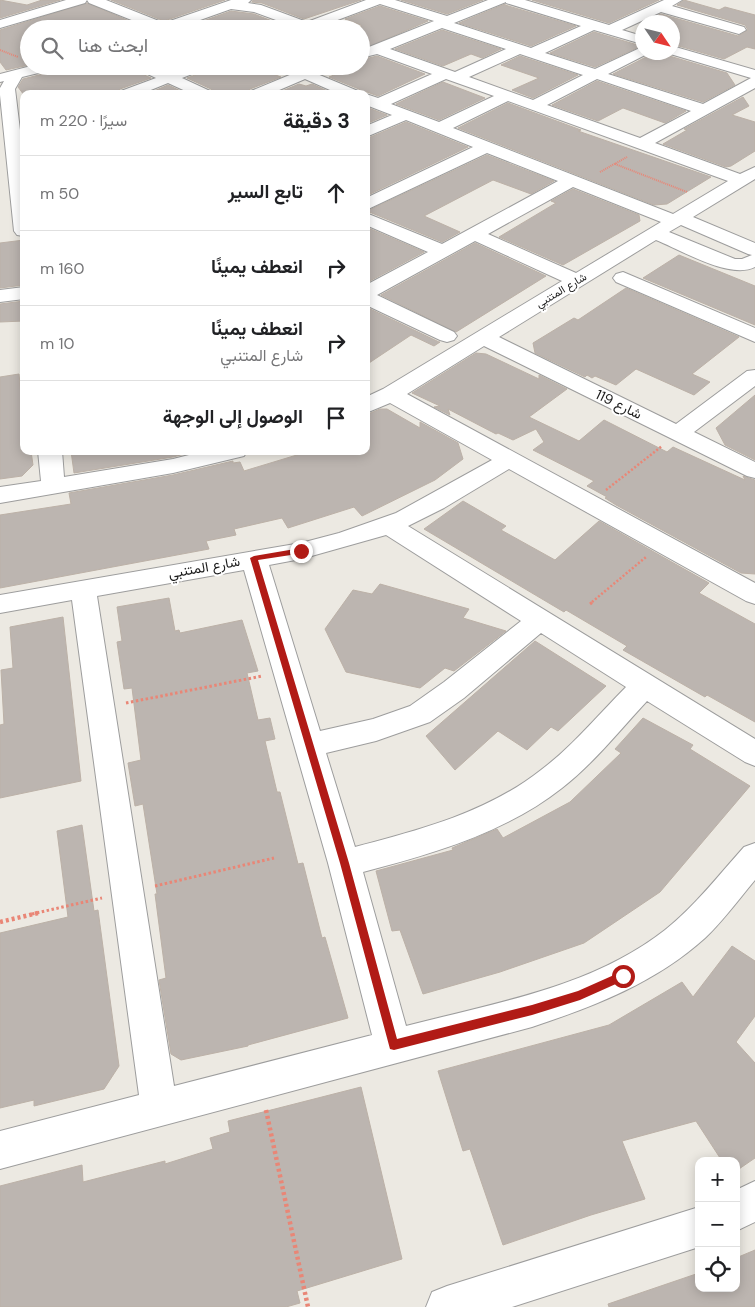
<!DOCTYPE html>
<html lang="ar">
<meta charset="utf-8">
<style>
body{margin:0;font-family:"DM Sans",Vazirmatn,sans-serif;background:#f2f2f2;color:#202124;direction:rtl}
.controls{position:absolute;right:15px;bottom:15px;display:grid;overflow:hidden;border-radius:10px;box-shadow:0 2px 12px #0003}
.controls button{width:45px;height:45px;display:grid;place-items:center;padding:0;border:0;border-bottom:1px solid #e0e0e0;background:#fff;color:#202124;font:25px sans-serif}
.compass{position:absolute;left:635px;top:15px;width:45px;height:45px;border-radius:50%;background:#fff;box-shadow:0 2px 12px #0003;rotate:125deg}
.stop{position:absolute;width:15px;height:15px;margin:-11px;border:4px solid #b11b16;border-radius:50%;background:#fff}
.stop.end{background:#b11b16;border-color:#fff;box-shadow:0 1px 5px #0008}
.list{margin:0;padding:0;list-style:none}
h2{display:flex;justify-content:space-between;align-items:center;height:65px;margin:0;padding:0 20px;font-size:21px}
h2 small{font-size:16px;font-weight:400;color:#757577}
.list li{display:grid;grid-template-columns:32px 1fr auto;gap:15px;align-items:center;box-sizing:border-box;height:75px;padding:0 20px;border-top:1px solid #e0e0e0}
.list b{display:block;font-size:19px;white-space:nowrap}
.list p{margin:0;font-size:16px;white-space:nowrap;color:#757577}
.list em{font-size:16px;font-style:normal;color:#757577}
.icon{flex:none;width:28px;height:28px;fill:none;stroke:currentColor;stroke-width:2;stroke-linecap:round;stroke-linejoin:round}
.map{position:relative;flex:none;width:755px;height:1307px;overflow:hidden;direction:ltr}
.search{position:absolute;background:#fff;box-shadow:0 2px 12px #0003;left:20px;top:20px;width:350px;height:55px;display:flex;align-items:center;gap:12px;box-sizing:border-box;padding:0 18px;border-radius:28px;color:#757577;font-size:19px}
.panel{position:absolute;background:#fff;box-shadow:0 2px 12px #0003;left:20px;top:90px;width:350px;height:365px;border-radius:10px;direction:rtl}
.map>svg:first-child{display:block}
.building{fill:#bcb5b0;stroke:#bcb1a7}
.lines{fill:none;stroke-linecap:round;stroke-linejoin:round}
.minor-casing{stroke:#9d9d9d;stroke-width:2}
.path-far3{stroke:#e98676;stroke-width:2;stroke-dasharray:1 1;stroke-linecap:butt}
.path-far2{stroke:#e98676;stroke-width:2.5;stroke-dasharray:2 2;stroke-linecap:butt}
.path-far1{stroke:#e98676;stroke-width:3;stroke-dasharray:2.5 2.5;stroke-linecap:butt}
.path{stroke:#e98676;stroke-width:4.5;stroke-dasharray:3 3;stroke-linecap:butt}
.minor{fill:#fff;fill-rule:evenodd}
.route{fill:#b11b16}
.labels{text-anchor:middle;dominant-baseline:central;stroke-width:4;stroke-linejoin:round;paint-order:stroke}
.far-street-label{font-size:11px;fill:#1c1c1c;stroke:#fff}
.street-label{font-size:14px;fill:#1c1c1c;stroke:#fff}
</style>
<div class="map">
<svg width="755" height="1307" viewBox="0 0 755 1307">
<rect width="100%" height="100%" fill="#ece9e2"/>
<g class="building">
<path d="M0,0L27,5L42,0H60L0,18Z"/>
<path d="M111,0H225L164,21Z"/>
<path d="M253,0H361L304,19L262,3L252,2Z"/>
<path d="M401,0H483L447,14Z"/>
<path d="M532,0H659L609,23Z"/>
<path d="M684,0L719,10L725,7L755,15V49L747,47L724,59L672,44V22H643L661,14L738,36L748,30L745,25L677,5Z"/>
<path d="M87,3L148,29H29V65L6,70L0,62V30Z"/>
<path d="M505,4V5L576,26L531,46L459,23Z"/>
<path d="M380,6L428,21L361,50V25L345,19Z"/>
<path d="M231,11L254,14L285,26L277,29H181Z"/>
<path d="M442,30L501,49L482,58L471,54L443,66L395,49Z"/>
<path d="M594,32L641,46L595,67L550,53Z"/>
<path d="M650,52H665L666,55L727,73L735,85L703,102L613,74L648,56Z"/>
<path d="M361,54L369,58L377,56L425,74L378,96L367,92L362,94L359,89L329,77L356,66H361Z"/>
<path d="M520,56L578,75L533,98L512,90L539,78L501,65Z"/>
<path d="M59,66H133L136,71L151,78L120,89L117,94L24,95L18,87L23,79L55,71Z"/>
<path d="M209,66H251L281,77L250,89L247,94H214L211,89L187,78L206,71Z"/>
<path d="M597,81L686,111L665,123L623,108L598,121L552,105Z"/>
<path d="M443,82L485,98L439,120L396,104Z"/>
<path d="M299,84L306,86L312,84L334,94H275Z"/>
<path d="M168,85L187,94H147Z"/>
<path d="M743,97L749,106L732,115L755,122V151L731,166L726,167L663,144L687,130L684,129Z"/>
<path d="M508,103L581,130L578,131L711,177L667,204L654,205L458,128Z"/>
<path d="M366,107L387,115L366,124Z"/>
<path d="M406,122L468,147L366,196V139Z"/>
<path d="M487,155L554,181L531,194L493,180L424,216L460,232L442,242L367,211Z"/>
<path d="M573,189L639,215L640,221L563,265L499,237L556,203L551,201Z"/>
<path d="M366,227L424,252L366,283Z"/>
<path d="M24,240V285L0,288V243Z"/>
<path d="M475,243L546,276L456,332L381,295Z"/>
<path d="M679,255L755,286V325L643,278Z"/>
<path d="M626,288L739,337L692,374L710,382L694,395L636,369L616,385L595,376L592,378L587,375L585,377L535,353L533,343L574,318L578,320Z"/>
<path d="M24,301V321L0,322V304Z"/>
<path d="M366,307L439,342H440L434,346L411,335L366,365Z"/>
<path d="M476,353L486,354L539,379V375L567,389L529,417L579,441L604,420L667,452L673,447L745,480L743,476L755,480V574L741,573L616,505L605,498L607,497L587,486L594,481L533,450L544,442L536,429L513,440L498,433L496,434L448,409L450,415L434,407L440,406L412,393Z"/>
<path d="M19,374L24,423V451H31L33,465L22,476L0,479V377Z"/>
<path d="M755,395V460L725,445L716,428Z"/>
<path d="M380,409H387L420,428V422L458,443L463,459L435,480L362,516L354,507L288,528L282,518L234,529L236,535L206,541L209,549L0,588V515L71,504L69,493L173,475L233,461V463L240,462L244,471L310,451H366V415Z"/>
<path d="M71,451H196L173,457L74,473Z"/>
<path d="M463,501L506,526L501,530L555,560L599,521L709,583L699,593L755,624V722L707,695L705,697L623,650L627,646L566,610L564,612L424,529Z"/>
<path d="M380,584L469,609L463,618L506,631L454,671L445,668L420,688L346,672L325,629L353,590L372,594Z"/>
<path d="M169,598L175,631L179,630L180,633L242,620L258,671L247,673L258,720L270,718L275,739L265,741L277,792H280L298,864L303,863L322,938L325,937L348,1018L248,1045V1046L181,1060L171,1054L159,980L166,978L155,894H157L143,804L135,806L128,763L141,760L132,688L124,689L117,642L122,641L117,607Z"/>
<path d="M63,617L81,781L0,798V725L4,724L1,670L13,668L10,627Z"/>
<path d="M535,641L606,686L558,731L551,727L527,750L498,731L455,770L426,736Z"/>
<path d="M643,718L693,745L690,749L750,786L660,892L584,943L500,972L423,994L400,930L392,931L376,871L453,850L452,848L497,829L503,838L570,802L621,753L615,749Z"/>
<path d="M82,825L94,911L98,910L119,1066L104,1089L34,1106V1100L0,1108V933L68,917L57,831Z"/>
<path d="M732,946L755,961V1016L736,1042L755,1063V1158L736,1171V1161H722L696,1121L622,1141L645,1199L591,1215L503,1245L470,1149L463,1151L438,1071L609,1025L682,982L693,997Z"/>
<path d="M361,1087L402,1259L297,1291L300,1303L286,1307H0V1186L82,1165L83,1182L165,1161V1164L213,1149L210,1138L230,1132L228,1121Z"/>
<path d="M755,1250V1307H609L608,1304L699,1273V1288H736V1258Z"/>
</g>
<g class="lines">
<g class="minor-casing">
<g id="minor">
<path d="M66,0H87L85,3L0,28V20Z"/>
<path d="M87,0H106L164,23L231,0H251L248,3L261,5L307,22L366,0H395L447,16L488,0H525L609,25L664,0H682L672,6L744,27L746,30L739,34L661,12L622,30L642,36V44L594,30L545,53L595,69L642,47V52H648L647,54L608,74L703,104L751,78L667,53L672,52V46L755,70V88L655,143L740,174L755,167V179L693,217L755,243V267C730,280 681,250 656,240L499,337L676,424L747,371L755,370V386L694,432L755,462V478L747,476L484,346L407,394L755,583V604L746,601L509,469L444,508L408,526L755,739V766L745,762L647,701C620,730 594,763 562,788C505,833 432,854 363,872L406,1026C494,1003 591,988 665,930C695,906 718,876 744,847L755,843V880C739,899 723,921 705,938C655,983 595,1006 532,1027L0,1169V1131L139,1095L72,600L0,613V595L301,543L339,533L396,513L492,460L390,403L366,413V397L383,389L562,281L475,241L377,295L454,332L457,336L454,340L447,342L440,340L366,305V285L428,252L366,225V213L442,244L558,181L487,153L366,210V198L473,147L406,120L366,137V126L392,115L366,105V94L378,98L432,74L377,54L369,56L364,55L362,52L364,49L434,21L380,4L319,27L321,29H293L295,27L254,12L231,9L175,29H154L89,3ZM506,2V3L581,26L531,48L454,23ZM442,28L506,49L455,72L390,49ZM520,54L583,75L533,100L469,77ZM446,79L494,96L439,122L391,104ZM597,79L691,111L640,138L547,105ZM508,101L728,181L673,214L453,128ZM573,187L661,222L576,273L488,234ZM681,225L748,254L752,255L742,259H735L669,232ZM386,535L521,621L444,682L410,706L373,719L320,731L269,565L301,559ZM244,570L328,863L372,1035L174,1086L97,596ZM541,633L626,687C598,715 573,746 541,770C488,812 420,830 355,847L326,753L376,741L430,722L464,698Z"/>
<path d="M31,66H57L55,69L22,77L15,89L24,163L23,236L17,235L14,231L0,95V88L4,81L0,82V74Z"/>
<path d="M135,66H155L169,73L186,66H207L205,69L182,78L210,91L212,94H192L168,83L141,94H119L121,91L156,78L137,69Z"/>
<path d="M278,66H298L358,91L360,94H339L305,79L270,94H249L251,91L292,74L280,69Z"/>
<path d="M623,272L755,328V342L616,282L613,278L616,274Z"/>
<path d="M24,287V299L0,302V290Z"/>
<path d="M38,451H62L64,477L173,459L205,451H247L244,456L173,473L0,503V487L41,481Z"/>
<path d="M755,1181V1222L736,1231V1190Z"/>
<path d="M699,1207V1247L512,1307H426L432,1292L447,1286Z"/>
</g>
</g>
<g class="path-far3">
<path d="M0,50L18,57"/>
<path d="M615,164L687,192"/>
<path d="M600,172L627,157"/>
</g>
<g class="path-far2">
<path d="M606,490L662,446"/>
<path d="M592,602L646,557"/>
</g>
<g class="path-far1">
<path d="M590,604L594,601"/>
<path d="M126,703L262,676"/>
<path d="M155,886L274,858"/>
<path d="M32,914L102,898"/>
</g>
<g class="path">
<path d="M0,922L38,913"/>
<path d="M266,1110L308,1307"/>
</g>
<use href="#minor" class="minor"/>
</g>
<path class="route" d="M301,548L304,549V553L258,560L349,863L397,1039L532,1005L578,991L623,971L627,973V979L580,1000L532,1015L394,1050L390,1049L340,863L250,558L254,556Z"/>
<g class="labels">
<g class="far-street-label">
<text transform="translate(561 290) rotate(-31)">شارع المتنبي</text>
</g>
<g class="street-label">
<text transform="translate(619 404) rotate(26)">شارع 119</text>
<text transform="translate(204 567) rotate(-10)">شارع المتنبي</text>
</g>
</g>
</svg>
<div class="controls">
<button>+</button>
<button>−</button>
<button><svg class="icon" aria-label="locate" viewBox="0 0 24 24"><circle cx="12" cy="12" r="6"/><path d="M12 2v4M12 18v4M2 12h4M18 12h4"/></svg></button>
</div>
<svg class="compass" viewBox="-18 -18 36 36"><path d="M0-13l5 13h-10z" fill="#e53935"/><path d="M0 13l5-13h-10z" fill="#757577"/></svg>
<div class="stop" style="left:623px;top:976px"></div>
<div class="stop end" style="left:301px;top:551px"></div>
<div class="search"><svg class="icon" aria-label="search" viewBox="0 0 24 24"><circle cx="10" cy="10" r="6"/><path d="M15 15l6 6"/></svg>ابحث هنا</div>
<section class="panel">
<h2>3 دقيقة<small>سيرًا · 220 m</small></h2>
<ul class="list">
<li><svg class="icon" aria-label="ahead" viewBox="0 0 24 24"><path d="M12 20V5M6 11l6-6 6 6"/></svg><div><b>تابع السير</b></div><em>50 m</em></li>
<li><svg class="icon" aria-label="right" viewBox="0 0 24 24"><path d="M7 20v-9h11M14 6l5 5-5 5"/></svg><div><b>انعطف يمينًا</b></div><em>160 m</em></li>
<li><svg class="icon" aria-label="right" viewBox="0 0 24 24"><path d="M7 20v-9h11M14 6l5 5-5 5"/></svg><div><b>انعطف يمينًا</b><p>شارع المتنبي</p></div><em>10 m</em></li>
<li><svg class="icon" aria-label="arrive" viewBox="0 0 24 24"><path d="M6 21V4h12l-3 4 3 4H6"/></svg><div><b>الوصول إلى الوجهة</b></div></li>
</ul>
</section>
</div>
